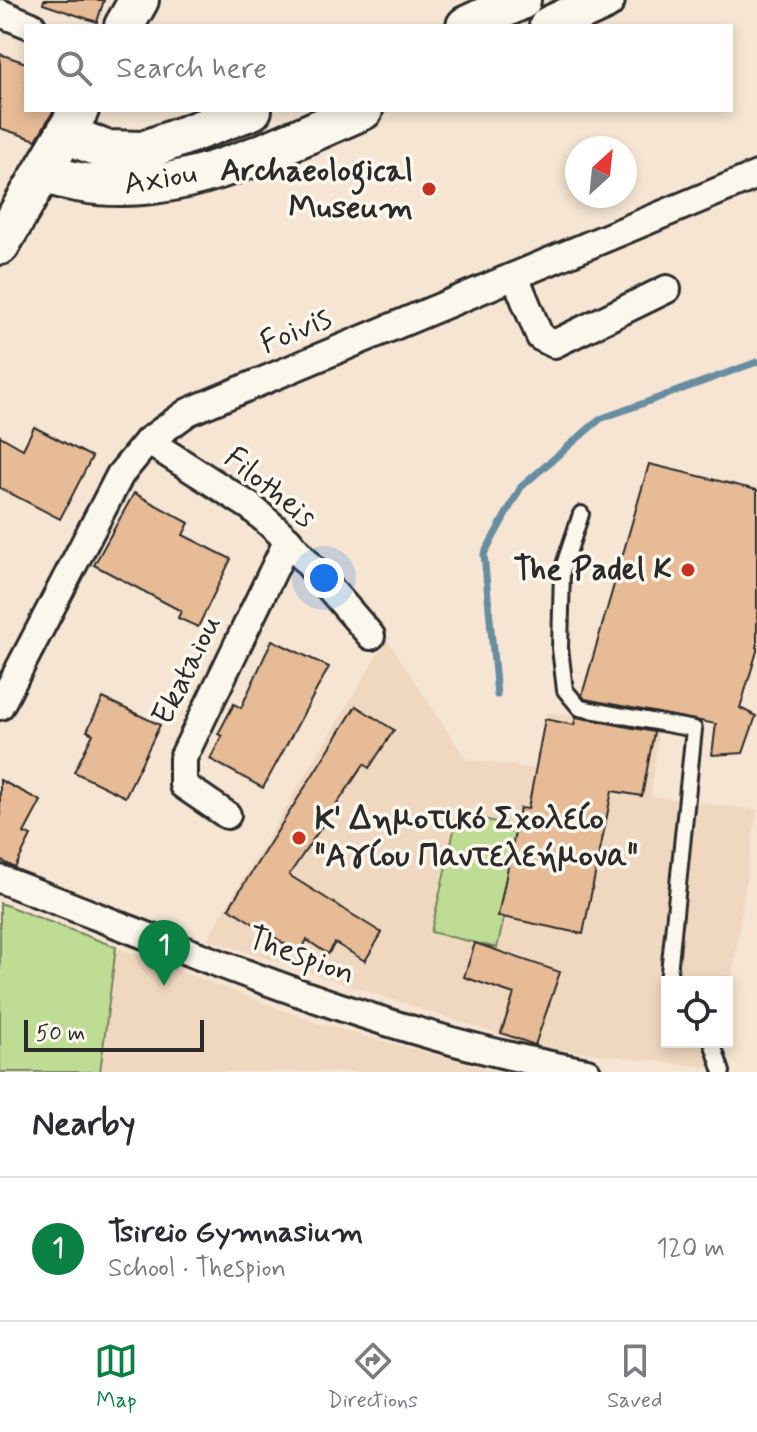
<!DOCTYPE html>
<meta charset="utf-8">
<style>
body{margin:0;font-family:Mynerve,sans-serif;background:#f7f7f7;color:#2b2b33}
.controls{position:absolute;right:24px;bottom:24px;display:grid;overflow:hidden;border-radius:0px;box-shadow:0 4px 12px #0003}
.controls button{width:72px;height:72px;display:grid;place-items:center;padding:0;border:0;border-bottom:2px solid #e1e1e2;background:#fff;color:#2b2b33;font:40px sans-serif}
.compass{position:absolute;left:565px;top:136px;width:72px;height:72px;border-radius:50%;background:#fff;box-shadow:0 4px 12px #0003;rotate:27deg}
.scale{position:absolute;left:24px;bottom:20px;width:180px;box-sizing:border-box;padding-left:8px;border:4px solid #2b2b2b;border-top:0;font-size:22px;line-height:28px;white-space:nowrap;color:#2b2b2b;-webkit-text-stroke:6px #fbf7ec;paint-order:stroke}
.you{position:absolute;left:324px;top:578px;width:28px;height:28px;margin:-20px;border:6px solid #fff;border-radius:50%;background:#1a73e8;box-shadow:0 0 0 12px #1a73e833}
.badge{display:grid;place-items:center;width:52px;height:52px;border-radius:50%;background:#0b8043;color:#fff;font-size:26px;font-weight:700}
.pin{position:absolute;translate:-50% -66px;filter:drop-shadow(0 2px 4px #0008)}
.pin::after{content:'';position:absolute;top:42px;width:28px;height:24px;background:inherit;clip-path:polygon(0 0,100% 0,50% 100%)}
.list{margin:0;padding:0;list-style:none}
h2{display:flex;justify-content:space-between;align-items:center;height:104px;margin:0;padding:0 32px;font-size:34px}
h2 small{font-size:26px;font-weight:400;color:#7c7c81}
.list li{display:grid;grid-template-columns:52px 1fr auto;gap:24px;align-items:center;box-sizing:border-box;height:144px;padding:0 32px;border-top:2px solid #e1e1e2}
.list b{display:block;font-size:30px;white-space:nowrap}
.list p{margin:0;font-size:26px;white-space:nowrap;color:#7c7c81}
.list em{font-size:26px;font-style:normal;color:#7c7c81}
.icon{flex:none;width:44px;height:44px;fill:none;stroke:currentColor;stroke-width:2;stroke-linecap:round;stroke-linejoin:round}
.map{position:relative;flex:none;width:757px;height:1072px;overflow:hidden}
.search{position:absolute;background:#fff;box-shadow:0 4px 12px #0003;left:24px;right:24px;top:24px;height:88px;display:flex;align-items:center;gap:20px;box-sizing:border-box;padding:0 28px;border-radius:0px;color:#7c7c81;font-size:30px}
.sheet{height:248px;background:#fff}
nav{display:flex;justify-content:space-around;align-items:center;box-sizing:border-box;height:112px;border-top:2px solid #e1e1e2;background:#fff;font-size:22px;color:#7c7c81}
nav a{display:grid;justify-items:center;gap:4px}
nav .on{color:#0b8043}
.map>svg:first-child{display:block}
.built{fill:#f0d8c0}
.green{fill:#bedc94;stroke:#748460;stroke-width:2}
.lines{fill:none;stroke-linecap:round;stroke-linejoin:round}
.stream{stroke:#678da1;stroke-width:7}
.building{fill:#e6bb96;stroke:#2b2b2b;stroke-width:2}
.lane-casing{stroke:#2b2b2b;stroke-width:20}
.street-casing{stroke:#2b2b2b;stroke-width:32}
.secondary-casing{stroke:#2b2b2b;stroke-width:44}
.lane{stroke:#fbf7ec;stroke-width:14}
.street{stroke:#fbf7ec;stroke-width:26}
.secondary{stroke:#fbf7ec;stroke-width:38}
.poi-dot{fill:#c8321e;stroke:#fbf7ec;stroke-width:3}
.labels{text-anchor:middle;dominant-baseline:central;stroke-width:7;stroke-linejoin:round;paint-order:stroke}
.poi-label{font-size:32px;font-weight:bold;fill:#2b2b2b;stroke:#fbf7ec;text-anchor:end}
.street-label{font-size:32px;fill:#2b2b2b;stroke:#fbf7ec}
</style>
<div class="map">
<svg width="757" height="1072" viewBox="0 0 757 1072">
<rect width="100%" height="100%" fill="#f5e5d2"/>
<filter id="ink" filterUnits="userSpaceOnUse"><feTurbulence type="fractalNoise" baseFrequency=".0125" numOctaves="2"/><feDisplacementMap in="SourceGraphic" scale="16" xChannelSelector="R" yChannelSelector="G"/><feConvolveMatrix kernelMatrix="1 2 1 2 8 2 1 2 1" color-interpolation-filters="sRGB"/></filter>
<g filter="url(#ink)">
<g class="built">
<path d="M387,639L466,759L537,769L547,712L659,729L651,796L757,810L727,1010V982H667V1042H722L717,1069L534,1046L207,939Z"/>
<path d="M116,947L320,1024L500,1072H99Z"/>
</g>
<g class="green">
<path d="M458,813L525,829L497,948L431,932Z"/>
<path d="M0,903L116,947L100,1072H0Z"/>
</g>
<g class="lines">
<path class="stream" d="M497,695L484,554L521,487L600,419L757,362"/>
</g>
<g class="building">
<path d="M44,0H104L97,22L43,4Z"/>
<path d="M0,54L26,63V110H54L36,140L0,128Z"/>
<path d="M34,427L92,457L60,519L0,488V436L23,449Z"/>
<path d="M649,464L757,490V651L740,708L756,716L743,753L712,755L716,724L585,699L582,695Z"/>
<path d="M134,493L189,523L183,535L231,559L198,627L178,618L181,611L94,565Z"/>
<path d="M272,640L329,667L263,788L210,759L222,736L218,734L234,704L241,708Z"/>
<path d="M103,698L160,725L125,797L74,772L93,734L87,731Z"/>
<path d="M356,706L394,730L369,768L364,764L289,875L382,933L365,961L335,943L328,954L307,940L299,953L229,908Z"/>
<path d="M576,717L654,732L642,796L612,791L583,934L498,916L520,808L528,809L545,719L574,725Z"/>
<path d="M0,780L41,801L24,833L31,836L15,868L0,860Z"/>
<path d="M475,943L560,972L535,1045L501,1033L514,994L464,977Z"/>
</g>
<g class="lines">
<g class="lane-casing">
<g id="lane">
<path d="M581,514L562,571L560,648L565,690L580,708L694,729L668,982"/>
<path d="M667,993V994"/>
<path d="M712,1042L722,1072"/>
</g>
</g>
<g class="street-casing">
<g id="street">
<path d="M0,13L32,26"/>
<path d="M515,276L540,337L554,344L667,289"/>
<path d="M148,441L251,507L288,540L371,636"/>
<path d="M0,706L120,475L148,441L188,412L757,175"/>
<path d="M227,815L183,785V758L288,540"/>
<path d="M0,879C192,952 384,1036 587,1072"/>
</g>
</g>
<g class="secondary-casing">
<g id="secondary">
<path d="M124,26L139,0"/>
<path d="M466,26L521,0"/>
<path d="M549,26L605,0"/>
<path d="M67,134L105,150L143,151L252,110"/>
<path d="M44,173C156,213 261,153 363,110"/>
<path d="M0,245L79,110"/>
</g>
</g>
<use href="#lane" class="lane"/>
<use href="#street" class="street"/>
<use href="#secondary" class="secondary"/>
</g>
</g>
<g class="poi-dot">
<circle cx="429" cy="189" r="8"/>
<circle cx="688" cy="570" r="8"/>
<circle cx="299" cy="838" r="8"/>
</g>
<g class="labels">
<g class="poi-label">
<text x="413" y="171">Archaeological<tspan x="413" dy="37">Museum</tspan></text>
<text x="672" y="570">The Padel K</text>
<text x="315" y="820" text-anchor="start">Κ' Δημοτικό Σχολείο<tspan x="315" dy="37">"Αγίου Παντελεήμονα"</tspan></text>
</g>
<g class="street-label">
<text transform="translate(160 179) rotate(-10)">Axiou</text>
<text transform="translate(296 331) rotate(-23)">Foivis</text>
<text transform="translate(270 488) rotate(39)">Filotheis</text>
<text transform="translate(187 670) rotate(-64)">Ekataiou</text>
<text transform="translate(301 956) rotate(20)">Thespion</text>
</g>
</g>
</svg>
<div class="controls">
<button><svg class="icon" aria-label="locate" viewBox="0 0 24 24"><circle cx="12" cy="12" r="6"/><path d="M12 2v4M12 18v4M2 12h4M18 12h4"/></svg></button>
</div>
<svg class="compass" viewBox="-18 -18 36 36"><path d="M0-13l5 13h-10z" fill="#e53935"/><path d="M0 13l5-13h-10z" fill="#7c7c81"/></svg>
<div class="scale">50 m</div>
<div class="you"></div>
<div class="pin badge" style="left:164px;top:986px">1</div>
<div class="search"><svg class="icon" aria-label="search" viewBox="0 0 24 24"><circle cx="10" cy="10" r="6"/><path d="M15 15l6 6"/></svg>Search here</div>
</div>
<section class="sheet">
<h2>Nearby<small></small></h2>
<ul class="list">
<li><span class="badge">1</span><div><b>Tsireio Gymnasium</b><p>School · Thespion</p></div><em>120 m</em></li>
</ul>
</section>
<nav>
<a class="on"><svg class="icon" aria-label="map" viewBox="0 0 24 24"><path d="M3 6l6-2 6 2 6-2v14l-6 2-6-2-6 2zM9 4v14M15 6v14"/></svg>Map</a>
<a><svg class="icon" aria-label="directions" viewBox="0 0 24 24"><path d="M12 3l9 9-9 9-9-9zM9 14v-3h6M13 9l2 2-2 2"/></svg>Directions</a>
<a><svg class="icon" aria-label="saved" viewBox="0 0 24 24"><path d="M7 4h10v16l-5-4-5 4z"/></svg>Saved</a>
</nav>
